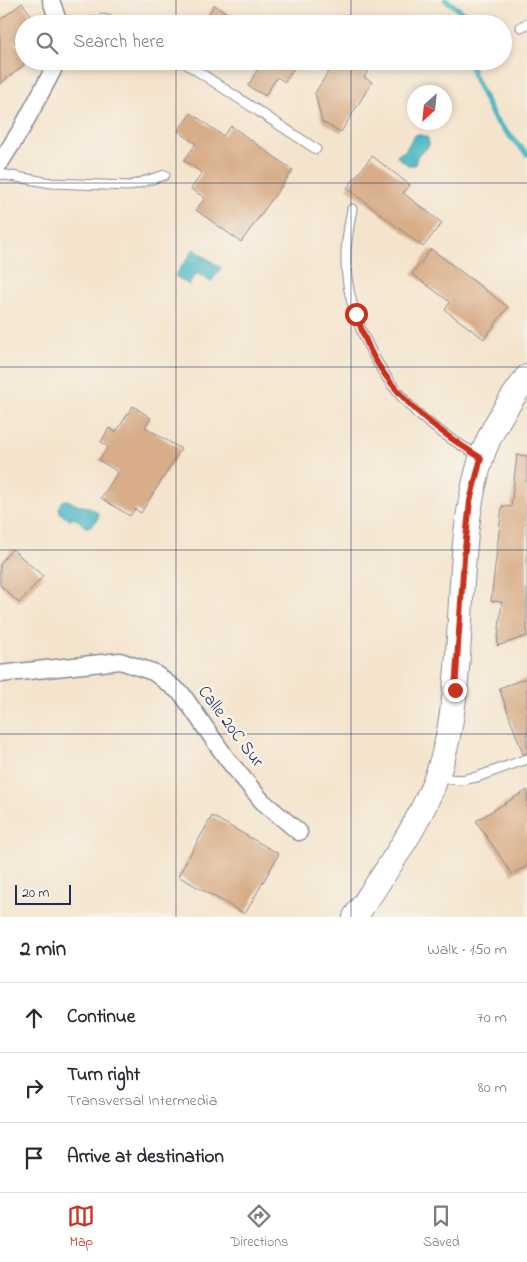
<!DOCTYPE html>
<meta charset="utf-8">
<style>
body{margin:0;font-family:"Indie Flower",sans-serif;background:#f2f2f3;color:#2b2b33}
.compass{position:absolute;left:407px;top:85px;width:45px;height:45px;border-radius:50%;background:#fff;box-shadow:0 2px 8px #0003;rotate:207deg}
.scale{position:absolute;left:15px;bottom:12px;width:56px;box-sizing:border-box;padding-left:5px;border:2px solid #1b2f5e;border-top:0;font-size:14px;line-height:18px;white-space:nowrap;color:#1b2f5e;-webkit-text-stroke:4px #f7f3e8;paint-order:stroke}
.stop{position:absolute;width:15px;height:15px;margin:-11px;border:4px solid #c8321e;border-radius:50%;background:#fff}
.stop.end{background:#c8321e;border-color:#fff;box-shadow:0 1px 5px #0008}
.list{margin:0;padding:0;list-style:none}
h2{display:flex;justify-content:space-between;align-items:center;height:65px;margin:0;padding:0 20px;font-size:21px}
h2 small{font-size:16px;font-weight:400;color:#7c7c81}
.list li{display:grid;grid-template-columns:32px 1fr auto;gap:15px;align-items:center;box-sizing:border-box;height:70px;padding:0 20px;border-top:1px solid #e1e1e2}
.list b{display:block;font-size:19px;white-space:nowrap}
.list p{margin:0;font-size:16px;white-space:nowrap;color:#7c7c81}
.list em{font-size:16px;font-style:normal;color:#7c7c81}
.icon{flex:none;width:28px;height:28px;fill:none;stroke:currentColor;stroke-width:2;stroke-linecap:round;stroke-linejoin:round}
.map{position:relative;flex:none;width:527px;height:917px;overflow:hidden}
.search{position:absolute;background:#fff;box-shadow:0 2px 8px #0003;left:15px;right:15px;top:15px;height:55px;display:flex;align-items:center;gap:12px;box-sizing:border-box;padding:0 18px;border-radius:28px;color:#7c7c81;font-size:19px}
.sheet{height:275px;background:#fff}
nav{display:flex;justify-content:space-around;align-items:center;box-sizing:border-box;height:70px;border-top:1px solid #e1e1e2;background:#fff;font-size:14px;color:#7c7c81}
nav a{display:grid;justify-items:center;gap:2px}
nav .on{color:#c8321e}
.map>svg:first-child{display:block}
.water{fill:#4ab8c3;stroke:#327490}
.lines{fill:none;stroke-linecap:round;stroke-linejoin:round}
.stream{stroke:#4ab8c3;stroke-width:5.5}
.building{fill:#d8ad88}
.lane-casing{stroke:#888a96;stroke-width:11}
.street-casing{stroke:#888a96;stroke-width:19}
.secondary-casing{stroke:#888a96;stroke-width:26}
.lane{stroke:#fff;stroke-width:9}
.street{stroke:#fff;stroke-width:16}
.secondary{stroke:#fff;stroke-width:24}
.route{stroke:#c8321e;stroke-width:6}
.grid{fill:none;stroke:#1b2f5e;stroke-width:1;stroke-opacity:0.55}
.labels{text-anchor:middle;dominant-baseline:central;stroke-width:5;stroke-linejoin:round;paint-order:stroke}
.street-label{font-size:18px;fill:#1b2f5e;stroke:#f7f3e8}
</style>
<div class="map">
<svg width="527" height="917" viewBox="0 0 527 917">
<rect width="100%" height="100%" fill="#f7f3e8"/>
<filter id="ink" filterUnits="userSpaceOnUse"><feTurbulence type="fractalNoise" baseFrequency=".02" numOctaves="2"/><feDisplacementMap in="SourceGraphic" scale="10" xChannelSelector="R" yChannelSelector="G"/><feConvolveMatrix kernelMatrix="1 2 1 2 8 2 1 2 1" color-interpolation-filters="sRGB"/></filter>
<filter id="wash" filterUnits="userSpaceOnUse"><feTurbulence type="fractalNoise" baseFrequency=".0096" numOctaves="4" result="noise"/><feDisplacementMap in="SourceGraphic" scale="20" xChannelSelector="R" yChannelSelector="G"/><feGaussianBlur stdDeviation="1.12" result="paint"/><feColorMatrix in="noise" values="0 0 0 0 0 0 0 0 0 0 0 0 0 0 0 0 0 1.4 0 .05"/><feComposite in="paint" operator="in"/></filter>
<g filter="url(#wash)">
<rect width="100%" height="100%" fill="#f4e4cd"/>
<g class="water">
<path d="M417,134L427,137C434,151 421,148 417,157C416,159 416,162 415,165H408L396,156L397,155C411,150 407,141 417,134Z"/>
<path d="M194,249L221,268L211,282L197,273L189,285L175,276Z"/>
<path d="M65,500C71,500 71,503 77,505C90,508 87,504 99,514C97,522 94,526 86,527C82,525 79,520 76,519C73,518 70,520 67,518C58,514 56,505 65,500Z"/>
</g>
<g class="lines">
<g class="stream">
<path d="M446,0L462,12L464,24"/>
<path d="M470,61L473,75L495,120L527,154"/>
</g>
</g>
<g id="blocks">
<g class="building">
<path d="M22,3L38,24H24V34L14,42L24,53V65L0,84V20Z"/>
<path d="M214,5L245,24H203Z"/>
<path d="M250,61H298L285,82L277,77L265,96L248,86L259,67Z"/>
<path d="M335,61H351L368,71L364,77L372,82L341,132L322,122L315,93Z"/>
<path d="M191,113L223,136L231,126L293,170L241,242L196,210L205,198L191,189L202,173L184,160L196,144L178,131Z"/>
<path d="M372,156L410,185L403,193L442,223L423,247L347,188Z"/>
<path d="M431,249L508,307L484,339L445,310L450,302L412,274Z"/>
<path d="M133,406L151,418L145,427L181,449L141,513L135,509L130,516L101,498L118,472L99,460L108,447L101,442L109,428L116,432Z"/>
<path d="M517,455L527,456V636L497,646L502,602L491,601L502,506L511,507Z"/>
<path d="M12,549L43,576L19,603L0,585V564Z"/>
<path d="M527,678V753L523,754L499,688Z"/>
<path d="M527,790V866L512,874L476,821Z"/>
<path d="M212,816L279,854L245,914L178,876Z"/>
</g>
</g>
</g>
<g filter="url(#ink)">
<use href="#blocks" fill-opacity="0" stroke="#888a96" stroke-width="1"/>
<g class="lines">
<g class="lane-casing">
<g id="lane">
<path d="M87,24L103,19L123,24"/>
<path d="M521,27L527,24"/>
<path d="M182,61L316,149"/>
<path d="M0,174L51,183L129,186L165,175"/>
<path d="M352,209C349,226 345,244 346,262C347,315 378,375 415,411C435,430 458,444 481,457"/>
<path d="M438,778L461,780L477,777L527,759"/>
</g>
</g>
<g class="street-casing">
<g id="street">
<path d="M51,0L59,24"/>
<path d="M0,163L22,128L53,70L56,61"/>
<path d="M0,674L120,661L153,672L182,694L227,759L262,801L299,832"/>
</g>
</g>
<g class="secondary-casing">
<path id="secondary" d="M355,917C391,864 434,805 447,741C467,648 453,550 481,459C490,430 509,402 527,377"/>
</g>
<use href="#lane" class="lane"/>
<use href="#street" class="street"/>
<use href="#secondary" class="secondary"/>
</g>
</g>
<g class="lines" filter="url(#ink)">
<path class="route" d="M356,314C360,326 365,339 370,350C395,399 436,430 481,458L470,501L464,558L455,690"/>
</g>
<path class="grid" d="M176,0V24M351,0V24M176,61V917M351,61V917M0,183H527M0,367H527M0,550H527M0,734H527"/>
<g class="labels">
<g class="street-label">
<text transform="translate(230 727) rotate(53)">Calle 20C Sur</text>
</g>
</g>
</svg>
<svg class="compass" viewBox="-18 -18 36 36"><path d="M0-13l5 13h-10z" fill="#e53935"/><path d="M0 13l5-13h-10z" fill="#7c7c81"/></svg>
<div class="scale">20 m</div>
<div class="stop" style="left:356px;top:314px"></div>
<div class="stop end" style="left:455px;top:690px"></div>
<div class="search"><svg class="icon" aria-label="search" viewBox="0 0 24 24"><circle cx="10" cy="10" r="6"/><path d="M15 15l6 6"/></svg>Search here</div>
</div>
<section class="sheet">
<h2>2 min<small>Walk · 150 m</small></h2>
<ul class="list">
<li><svg class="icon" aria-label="ahead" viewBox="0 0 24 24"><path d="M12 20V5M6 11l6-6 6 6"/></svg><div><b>Continue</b></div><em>70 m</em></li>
<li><svg class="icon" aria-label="right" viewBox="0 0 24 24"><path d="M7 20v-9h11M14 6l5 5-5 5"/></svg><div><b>Turn right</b><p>Transversal Intermedia</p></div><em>80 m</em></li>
<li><svg class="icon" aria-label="arrive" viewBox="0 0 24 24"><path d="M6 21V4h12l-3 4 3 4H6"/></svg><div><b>Arrive at destination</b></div></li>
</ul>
</section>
<nav>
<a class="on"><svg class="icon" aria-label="map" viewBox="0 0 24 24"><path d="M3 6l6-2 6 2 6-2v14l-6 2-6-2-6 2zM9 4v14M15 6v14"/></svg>Map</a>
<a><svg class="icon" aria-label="directions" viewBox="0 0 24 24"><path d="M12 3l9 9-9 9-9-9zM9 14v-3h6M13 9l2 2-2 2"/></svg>Directions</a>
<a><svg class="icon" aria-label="saved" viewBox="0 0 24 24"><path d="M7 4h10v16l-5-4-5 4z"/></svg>Saved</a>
</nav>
